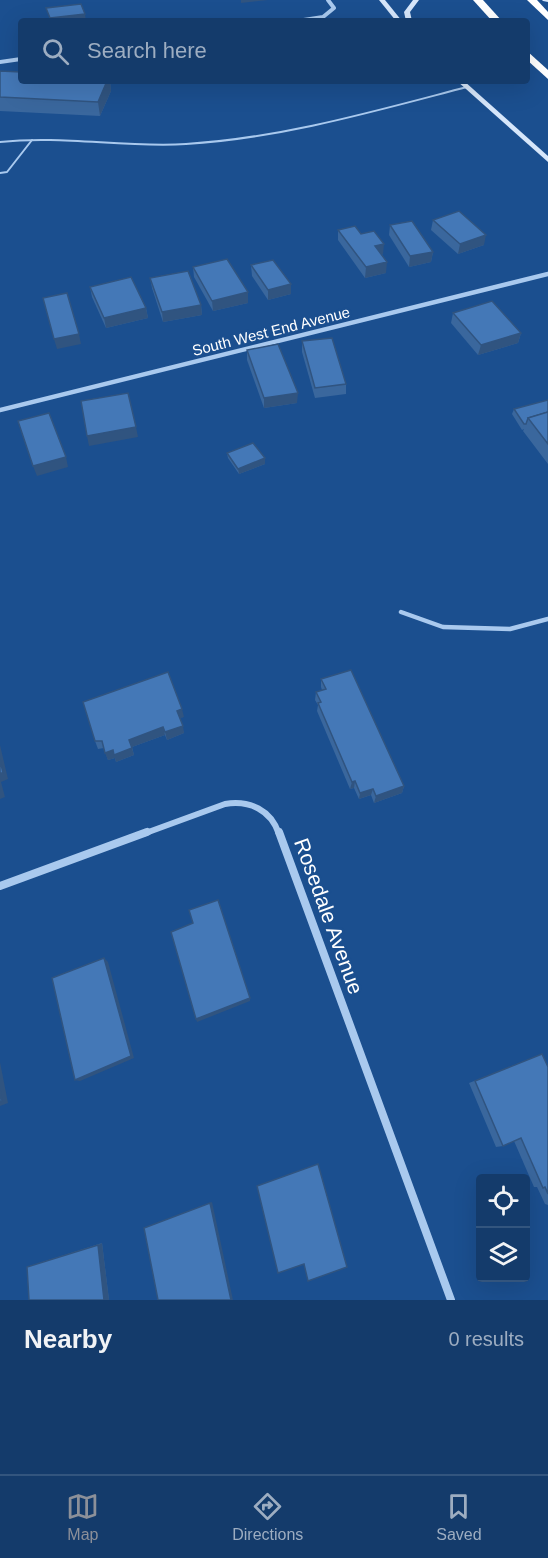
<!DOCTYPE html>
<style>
body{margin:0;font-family:Helvetica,sans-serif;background:#214673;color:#f1f3f6}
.controls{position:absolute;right:18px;bottom:18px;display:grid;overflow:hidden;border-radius:6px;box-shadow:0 6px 24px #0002}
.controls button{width:54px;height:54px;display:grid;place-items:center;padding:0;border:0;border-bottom:2px solid #33557e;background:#143b6b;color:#f1f3f6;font:30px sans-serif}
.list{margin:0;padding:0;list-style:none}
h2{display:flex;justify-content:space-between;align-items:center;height:78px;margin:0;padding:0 24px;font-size:26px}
h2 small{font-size:20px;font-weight:400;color:#9dadc1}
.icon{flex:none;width:33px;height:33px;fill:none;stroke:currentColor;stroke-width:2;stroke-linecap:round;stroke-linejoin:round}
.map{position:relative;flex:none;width:548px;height:1300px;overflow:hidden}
.search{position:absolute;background:#143b6b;box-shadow:0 6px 24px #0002;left:18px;right:18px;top:18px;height:66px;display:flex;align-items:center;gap:15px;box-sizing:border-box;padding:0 21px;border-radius:6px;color:#9dadc1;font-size:22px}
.sheet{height:174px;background:#143b6b}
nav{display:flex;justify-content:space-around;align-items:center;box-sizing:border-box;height:84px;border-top:2px solid #33557e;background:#143b6b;font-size:16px;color:#9dadc1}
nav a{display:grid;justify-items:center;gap:3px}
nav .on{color:#8c9099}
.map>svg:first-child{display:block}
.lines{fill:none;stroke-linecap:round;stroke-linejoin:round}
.service-far1{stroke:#a9c9ee;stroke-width:2}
.service{stroke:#a9c9ee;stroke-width:4.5}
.minor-far3{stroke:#a9c9ee;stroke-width:4}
.minor-far2{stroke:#a9c9ee;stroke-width:4.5}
.minor-far1{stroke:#a9c9ee;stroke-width:6}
.minor{stroke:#a9c9ee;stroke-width:8}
.secondary{fill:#d6e6fa;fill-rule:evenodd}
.motorway{fill:#fff;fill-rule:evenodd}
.wall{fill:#3a679d}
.shaded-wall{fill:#305480}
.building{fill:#4478b7;stroke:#305480;stroke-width:1.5}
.labels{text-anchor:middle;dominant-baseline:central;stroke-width:5;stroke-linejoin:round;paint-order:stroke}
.far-street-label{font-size:15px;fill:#fff;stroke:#1b4f8f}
.near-street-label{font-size:21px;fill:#fff;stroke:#1b4f8f}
</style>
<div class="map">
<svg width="548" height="1300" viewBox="0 0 548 1300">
<rect width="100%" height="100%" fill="#1b4f8f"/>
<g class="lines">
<g class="service-far1">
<path d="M0,142C62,135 124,148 186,144C282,138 375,111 467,87"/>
<path d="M0,173L7,172L32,140"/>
</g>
<path class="service" d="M401,612L443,627L510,629L548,619"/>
<g class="minor-far3">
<path d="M297,21L323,17L334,8L328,0"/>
<path d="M0,62L21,59"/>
</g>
<path class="minor-far2" d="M0,410L548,274"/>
<path class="minor-far1" d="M143,834L225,804C250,800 271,810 279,834"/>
<g class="minor">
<path d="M279,832L451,1300"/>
<path d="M0,886L147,832"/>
</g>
<g class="secondary">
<path d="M379,0H385L402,21H396Z"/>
<path d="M413,0H419L410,12L412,21H406L404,12Z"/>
<path d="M542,0H548V2L543,1Z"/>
<path d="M457,81H464L548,156V162Z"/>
</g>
<g class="motorway">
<path d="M473,0H483L502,21H492Z"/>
<path d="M527,0H537L548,12V20Z"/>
<path d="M527,51L548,70V79L527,60Z"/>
</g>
</g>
<g class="wall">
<path d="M0,71L21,81H110L111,91L100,116L0,111Z"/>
<path d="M433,220L484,245L458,254L431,230Z"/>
<path d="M390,225L433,252L431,262L409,267L389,235Z"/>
<path d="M338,230L361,234L383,254L381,255L386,273L365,278L338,240Z"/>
<path d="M251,265L291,294L268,300L252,276Z"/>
<path d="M193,267L248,292V303L213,311L194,277Z"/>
<path d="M150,278L201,305L202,315L163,322L152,288Z"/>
<path d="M90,287L146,308L148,318L106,328L92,297Z"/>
<path d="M453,313L521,333L518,343L478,355L451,323Z"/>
<path d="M302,341L346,384V394L315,398L302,352Z"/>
<path d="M247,350L297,403L264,408L247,360Z"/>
<path d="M548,400V464L523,431L524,429L522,430L512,414L514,409Z"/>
<path d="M227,453L265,458V464L239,474L228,458Z"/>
<path d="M321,679L404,786L402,793L374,803L371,795L359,799L354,788L350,789L317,711L318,705L315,700L316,692L322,690L321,687Z"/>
<path d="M184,717L179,718L184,733L167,740L165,735L132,747L134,755L116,762L115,758L108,760L104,748L98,749L95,741Z"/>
<path d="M542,1054L548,1067V1205L545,1204L537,1187H534L514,1141L503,1146L496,1147L469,1083Z"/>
<path d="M102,1243L109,1300H29L27,1267Z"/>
</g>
<g class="shaded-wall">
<path d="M241,0H268L241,3Z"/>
<path d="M85,14L86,21H50V18Z"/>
<path d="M107,81H110L111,91L100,116L98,102Z"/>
<path d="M486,235L484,245L458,254L460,244Z"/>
<path d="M384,244L383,254L374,256L375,246Z"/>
<path d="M433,252L431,262L409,267L410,256Z"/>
<path d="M387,262L386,273L365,278L366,267Z"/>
<path d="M291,284V294L268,300V290Z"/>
<path d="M248,292V303L213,311L212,301Z"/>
<path d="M201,305L202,315L163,322L162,312Z"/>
<path d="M146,308L148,318L106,328L104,318Z"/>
<path d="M521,333L518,343L478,355L481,345Z"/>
<path d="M79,334L81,344L57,349L54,339Z"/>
<path d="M298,393L297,403L264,408V398Z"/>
<path d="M136,427L138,437L89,446L87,436Z"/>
<path d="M66,457L68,467L37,476L33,466Z"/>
<path d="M265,458V464L239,474L238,469Z"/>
<path d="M182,709L184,717L178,719L177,711Z"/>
<path d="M183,726L184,733L167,740L165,732Z"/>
<path d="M163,727L165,735L132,747L129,740Z"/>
<path d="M0,745L8,779L1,782L5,797L0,799Z"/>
<path d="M132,748L134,755L116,762L115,758L108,760L105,753L113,750Z"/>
<path d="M355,781L354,788L350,789L352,782Z"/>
<path d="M404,786L402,793L374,803L376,796Z"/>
<path d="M373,789L371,795L359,799L360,793Z"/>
<path d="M104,958L108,962L134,1058L80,1081L75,1080Z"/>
<path d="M250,998V1001L197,1022L196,1019Z"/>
<path d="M0,1062L8,1103L0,1106Z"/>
<path d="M212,1202L233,1300H231L210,1203Z"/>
<path d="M102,1243L109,1300H104L98,1245Z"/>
</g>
<g class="building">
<path d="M81,4L85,14L50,18L46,8Z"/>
<path d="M0,71L21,72V81H107L98,102L0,97Z"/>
<path d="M459,211L486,235L460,244L433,220Z"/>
<path d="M412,221L433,252L410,256L390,225Z"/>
<path d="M355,226L361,234L374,231L384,244L375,246L387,262L366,267L338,230Z"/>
<path d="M227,259L248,292L212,301L193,267Z"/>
<path d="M273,260L291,284L268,290L251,265Z"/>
<path d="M188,271L201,305L162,312L150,278Z"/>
<path d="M131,277L146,308L104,318L90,287Z"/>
<path d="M67,293L79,334L54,339L43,298Z"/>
<path d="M492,301L521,333L481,345L453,313Z"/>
<path d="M332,338L346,384L315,388L302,341Z"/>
<path d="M278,344L298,393L264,398L247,350Z"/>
<path d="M128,393L136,427L87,436L81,401Z"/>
<path d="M548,400V412L528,418L526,424H524L514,409Z"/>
<path d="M548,412V444L528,418Z"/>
<path d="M49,413L66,457L33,466L18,421Z"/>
<path d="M253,443L265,458L238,469L227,453Z"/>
<path d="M351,670L404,786L376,796L373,789L360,793L355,781L352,782L318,703L321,702L316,692L326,689L321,679Z"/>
<path d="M168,672L182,709L177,711L183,726L165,732L163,727L129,740L132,748L114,755L113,750L105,753L102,741H95L83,702Z"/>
<path d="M0,760L3,773H0Z"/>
<path d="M218,900L250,998L196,1019L171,932L193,923L189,910Z"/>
<path d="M104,958L131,1056L75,1080L52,978Z"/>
<path d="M542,1054L548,1067V1194L545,1187L543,1188L521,1138L503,1146L475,1081Z"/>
<path d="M0,1090L2,1101L0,1102Z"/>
<path d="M318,1164L347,1267L308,1281L304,1264L278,1273L257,1186Z"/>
<path d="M210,1203L231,1300H158L144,1228Z"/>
<path d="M98,1245L104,1300H29L27,1267Z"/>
</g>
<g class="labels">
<g class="far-street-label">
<text transform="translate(271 331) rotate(-14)">South West End Avenue</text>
</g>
<g class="near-street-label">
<text transform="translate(329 916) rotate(70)">Rosedale Avenue</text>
</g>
</g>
</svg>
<div class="controls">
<button><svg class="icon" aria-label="locate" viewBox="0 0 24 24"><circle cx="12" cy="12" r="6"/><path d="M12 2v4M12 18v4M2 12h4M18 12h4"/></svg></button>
<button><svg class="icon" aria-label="layers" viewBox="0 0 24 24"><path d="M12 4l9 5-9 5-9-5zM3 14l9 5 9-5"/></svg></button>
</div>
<div class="search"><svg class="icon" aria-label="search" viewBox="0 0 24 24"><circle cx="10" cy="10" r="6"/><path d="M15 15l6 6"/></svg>Search here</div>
</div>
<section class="sheet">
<h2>Nearby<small>0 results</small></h2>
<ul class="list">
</ul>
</section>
<nav>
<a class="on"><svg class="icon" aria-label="map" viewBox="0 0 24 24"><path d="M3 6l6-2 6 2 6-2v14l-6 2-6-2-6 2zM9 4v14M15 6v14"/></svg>Map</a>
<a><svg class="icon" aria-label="directions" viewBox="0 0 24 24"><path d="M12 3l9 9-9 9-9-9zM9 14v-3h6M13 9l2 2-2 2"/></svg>Directions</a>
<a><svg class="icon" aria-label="saved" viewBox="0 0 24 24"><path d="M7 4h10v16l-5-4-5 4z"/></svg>Saved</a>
</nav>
